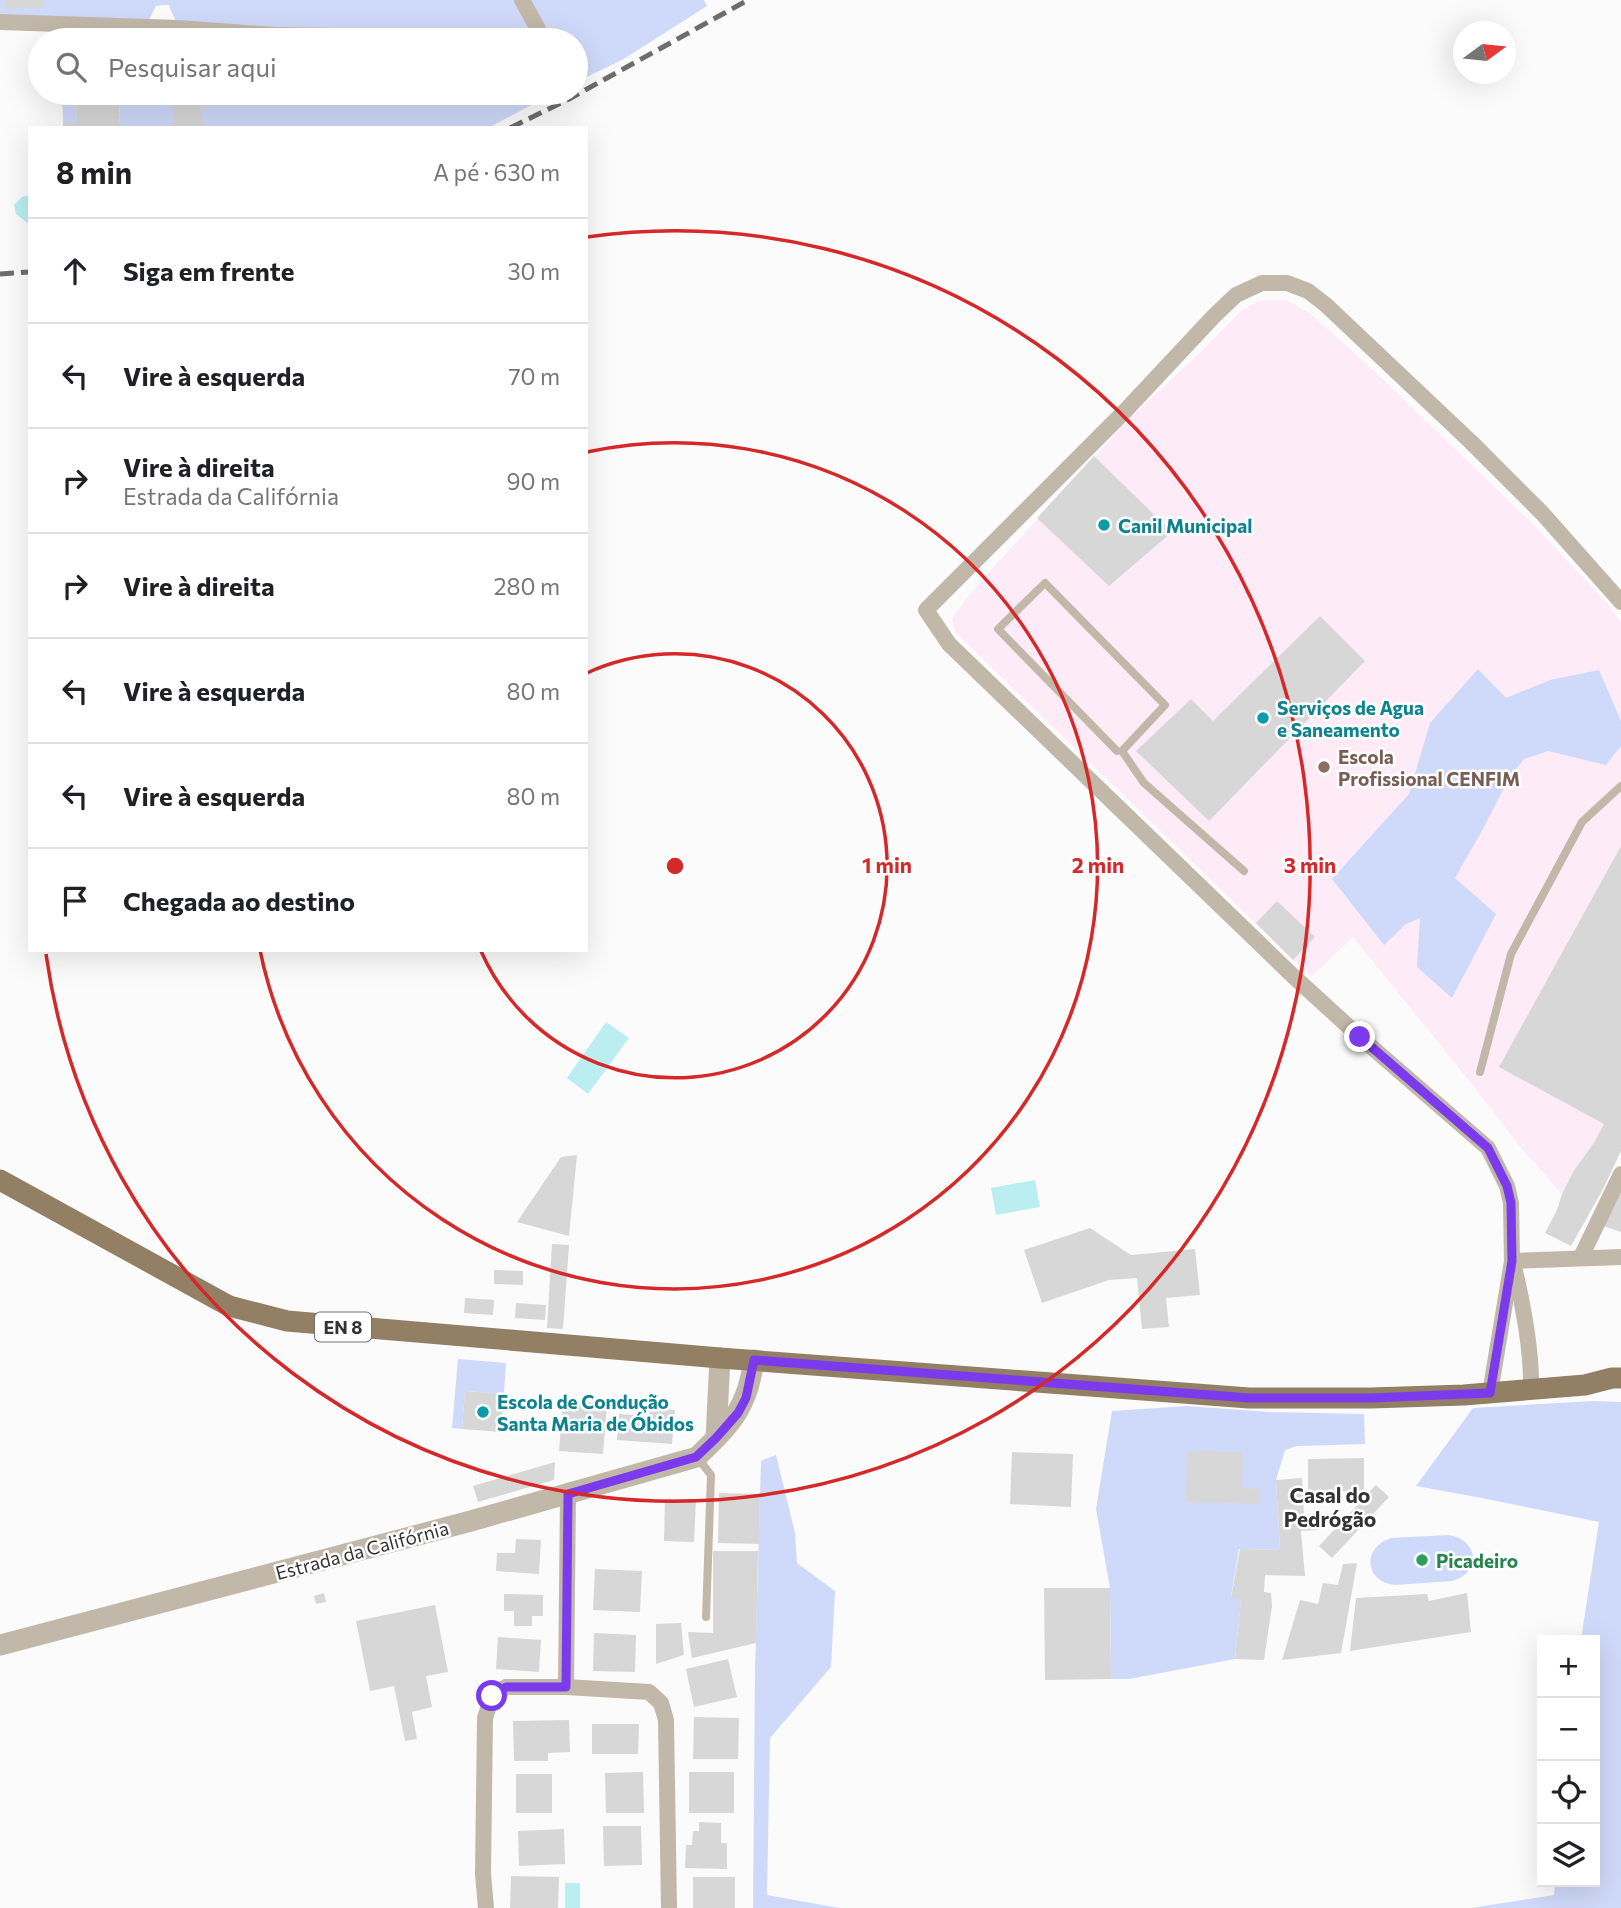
<!DOCTYPE html>
<html lang="pt">
<meta charset="utf-8">
<style>
body{margin:0;font-family:Commissioner,sans-serif;background:#f2f2f2;color:#202124}
.controls{position:absolute;right:21px;bottom:21px;display:grid;overflow:hidden;border-radius:0px;box-shadow:0 7px 28px #0002}
.controls button{width:63px;height:63px;display:grid;place-items:center;padding:0;border:0;border-bottom:2px solid #e0e0e0;background:#fff;color:#202124;font:35px sans-serif}
.compass{position:absolute;left:1453px;top:21px;width:63px;height:63px;border-radius:50%;background:#fff;box-shadow:0 7px 28px #0002;rotate:75deg}
.stop{position:absolute;width:21px;height:21px;margin:-16px;border:5px solid #7c3aed;border-radius:50%;background:#fff}
.stop.end{background:#7c3aed;border-color:#fff;box-shadow:0 2px 7px #0008}
.list{margin:0;padding:0;list-style:none}
h2{display:flex;justify-content:space-between;align-items:center;height:91px;margin:0;padding:0 28px;font-size:30px}
h2 small{font-size:23px;font-weight:400;color:#757577}
.list li{display:grid;grid-template-columns:46px 1fr auto;gap:21px;align-items:center;box-sizing:border-box;height:105px;padding:0 28px;border-top:2px solid #e0e0e0}
.list b{display:block;font-size:26px;white-space:nowrap}
.list p{margin:0;font-size:23px;white-space:nowrap;color:#757577}
.list em{font-size:23px;font-style:normal;color:#757577}
.icon{flex:none;width:38px;height:38px;fill:none;stroke:currentColor;stroke-width:2;stroke-linecap:round;stroke-linejoin:round}
.map{position:relative;flex:none;width:1621px;height:1908px;overflow:hidden}
.search{position:absolute;background:#fff;box-shadow:0 7px 28px #0002;left:28px;top:28px;width:560px;height:77px;display:flex;align-items:center;gap:18px;box-sizing:border-box;padding:0 24px;border-radius:38px;color:#757577;font-size:26px}
.panel{position:absolute;background:#fff;box-shadow:0 7px 28px #0002;left:28px;top:126px;width:560px;height:826px;border-radius:0px}
.map>svg:first-child{display:block}
.industrial{fill:#fdecf7}
.education{fill:#feebf6}
.green{fill:#cfd9f9;fill-rule:evenodd}
.water{fill:#baeef1}
.building{fill:#d8d7d7}
.lines{fill:none;stroke-linecap:round;stroke-linejoin:round}
.service{stroke:#c2b8a9;stroke-width:8}
.minor{stroke:#c2b8a9;stroke-width:16}
.tertiary{stroke:#c2b8a9;stroke-width:21}
.primary{stroke:#927f64;stroke-width:21}
.rail{stroke:#6d6d6e;stroke-width:5;stroke-dasharray:14 7;stroke-linecap:butt}
.route{stroke:#7c3aed;stroke-width:9}
.ring{fill:none;stroke:#d62828;stroke-width:3.5}
.culture-dot{fill:#0f9aa8;stroke:#fff;stroke-width:2.5}
.education-dot{fill:#8d6e63;stroke:#fff;stroke-width:2.5}
.leisure-dot{fill:#2e9e5b;stroke:#fff;stroke-width:2.5}
.labels{text-anchor:middle;dominant-baseline:central;stroke-width:5;stroke-linejoin:round;paint-order:stroke}
.shield{fill:#fff;stroke:#707071;stroke-width:2}
.shield-label{font-size:18px;font-weight:bold;fill:#333334}
.culture-label{font-size:19px;font-weight:bold;fill:#0d838f;stroke:#fff;text-anchor:start}
.education-label{font-size:19px;font-weight:bold;fill:#785e54;stroke:#fff;text-anchor:start}
.street-label{font-size:19px;fill:#333334;stroke:#fff}
.leisure-label{font-size:19px;font-weight:bold;fill:#27864d;stroke:#fff;text-anchor:start}
.neighbourhood-label{font-size:21px;font-weight:bold;fill:#333334;stroke:#fff}
.centre{fill:#d62828;stroke:#fff;stroke-width:3.5}
.ring-label{font-size:21px;text-anchor:middle;font-weight:bold;fill:#d62828;stroke:#fff;stroke-width:5;stroke-linejoin:round;paint-order:stroke}
</style>
<div class="map">
<svg width="1621" height="1908" viewBox="0 0 1621 1908">
<rect width="100%" height="100%" fill="#fbfbfc"/>
<path class="industrial" d="M1267,300H1286L1311,314L1372,369L1533,524L1606,602L1621,622V1093L1595,1141L1573,1172L1562,1194L1521,1148L1471,1083L1353,937L1311,977L955,632L952,618L978,584L1130,418L1202,351L1242,310L1258,301Z"/>
<path class="education" d="M1365,661L1414,707L1372,752L1402,781L1337,854L1305,823L1256,867L1209,821Z"/>
<g class="green">
<path d="M0,0H704L707,6L622,60L576,82V40H59L58,24L0,20ZM163,5H169C172,15 176,17 177,28L146,26L156,6Z"/>
<path d="M62,93H76L77,122H63Z"/>
<path d="M102,93H554L488,128H120L119,95H102Z"/>
<path d="M1478,669L1506,698L1550,680L1599,670L1621,721V746L1606,765L1548,751L1524,759L1509,778L1483,829L1455,878L1496,914L1452,998L1417,967L1420,918L1406,924L1384,945L1332,879L1409,794L1430,723Z"/>
<path d="M458,1359L506,1363L504,1394L465,1391L462,1429L452,1428Z"/>
<path d="M1594,1401L1621,1402V1908H1471L1554,1895L1555,1882H1595V1640H1581L1599,1522L1482,1498L1416,1486L1473,1408Z"/>
<path d="M1187,1406L1269,1412L1364,1414L1365,1444L1297,1446L1285,1450L1276,1480L1280,1550L1239,1549L1231,1597L1241,1600L1235,1659L1129,1679H1111L1110,1588L1096,1509L1112,1411Z"/>
<path d="M776,1455L795,1533L797,1563L835,1591L831,1667L770,1738L767,1895L839,1908H753L755,1670L761,1461Z"/>
<path d="M1448,1535C1479,1539 1482,1573 1452,1581L1395,1585C1364,1582 1362,1547 1391,1538Z"/>
</g>
<g class="water">
<path d="M30,195V225L16,214L14,205L22,197Z"/>
<path d="M606,1022L629,1038L588,1094L567,1078Z"/>
<path d="M1035,1180L1040,1207L996,1215L991,1188Z"/>
<rect x="565" y="1883" width="15" height="25"/>
</g>
<g class="building">
<path d="M6,0H43L44,8L6,9Z"/>
<path d="M76,93L119,95L120,128H63V122H77Z"/>
<path d="M201,95L203,128H174L172,96Z"/>
<path d="M1094,456L1172,532L1109,586L1037,518Z"/>
<path d="M1320,616L1365,661L1209,821L1136,751L1191,699L1213,721Z"/>
<path d="M1621,846V1151L1603,1189L1571,1246L1545,1233L1557,1210L1562,1194L1573,1172L1595,1141L1604,1124L1499,1067Z"/>
<path d="M1277,901L1315,937L1293,960L1256,923Z"/>
<path d="M577,1155L569,1236L517,1222L561,1157Z"/>
<path d="M1621,1193V1232L1603,1226Z"/>
<path d="M1090,1228L1131,1255L1195,1249L1200,1295L1166,1298L1169,1327L1142,1329L1137,1278L1109,1280L1042,1303L1024,1250Z"/>
<path d="M552,1244L569,1245L563,1329L547,1328Z"/>
<path d="M494,1270L523,1271V1285L494,1284Z"/>
<path d="M465,1298L494,1300L493,1315L464,1313Z"/>
<path d="M516,1303L546,1305L545,1320L515,1318Z"/>
<path d="M465,1391L504,1394L501,1432L462,1429Z"/>
<path d="M563,1400L607,1404L603,1454L559,1451Z"/>
<path d="M650,1407L675,1410L672,1444L617,1440L619,1414L649,1416Z"/>
<path d="M1188,1451L1243,1452L1242,1488L1260,1489V1504L1186,1502Z"/>
<path d="M1012,1452L1073,1454L1071,1507L1010,1504Z"/>
<path d="M1364,1458V1491L1308,1492V1459Z"/>
<path d="M555,1462L554,1480L478,1502L473,1486Z"/>
<path d="M1302,1478L1304,1515L1318,1514L1319,1530L1301,1531L1305,1576L1265,1575L1264,1592L1271,1593L1272,1606L1264,1660L1235,1659L1241,1600L1231,1598L1240,1549L1280,1550L1276,1480Z"/>
<path d="M1376,1485L1389,1497L1332,1558L1319,1546Z"/>
<path d="M719,1493L760,1494L759,1544L718,1543Z"/>
<path d="M665,1499H696L694,1542L664,1541Z"/>
<path d="M516,1539L541,1540L539,1574L496,1571L497,1553H515Z"/>
<path d="M713,1551H758L756,1643L692,1658L688,1632L713,1633Z"/>
<path d="M1357,1563L1341,1653L1282,1660L1300,1600L1318,1604L1323,1583L1338,1585L1343,1564Z"/>
<path d="M595,1569L642,1571L640,1612L593,1610Z"/>
<path d="M1044,1588H1110L1111,1679L1045,1680Z"/>
<path d="M324,1593L326,1602L316,1604L314,1596Z"/>
<path d="M1467,1593L1471,1632L1350,1651L1356,1598L1427,1594L1429,1601Z"/>
<path d="M504,1594L543,1595V1616H532V1626H514V1611H504Z"/>
<path d="M435,1605L448,1672L426,1676L432,1707L412,1712L417,1739L405,1741L394,1686L370,1691L356,1621Z"/>
<path d="M681,1623L684,1655L656,1664V1624Z"/>
<path d="M594,1633L636,1635L635,1672L593,1671Z"/>
<path d="M498,1637L541,1640L539,1672L496,1669Z"/>
<path d="M728,1659L737,1697L694,1707L686,1669Z"/>
<path d="M694,1717L739,1718L738,1759H693Z"/>
<path d="M569,1720L570,1752L548,1753V1761H514L513,1721Z"/>
<path d="M592,1724H639L638,1754H592Z"/>
<path d="M643,1772L644,1813H606L605,1773Z"/>
<rect x="689" y="1772" width="45" height="41"/>
<rect x="516" y="1774" width="36" height="39"/>
<path d="M699,1822L721,1823V1843H727V1869L685,1868L686,1845H692L693,1831H699Z"/>
<path d="M603,1826H641L642,1865L604,1866Z"/>
<path d="M564,1829L565,1864L519,1866L518,1831Z"/>
<path d="M511,1876L559,1877L558,1908H510Z"/>
<rect x="693" y="1877" width="42" height="31"/>
</g>
<g class="lines">
<g class="service">
<path d="M1117,751L998,629L1045,583L1165,705L1122,751L1144,783L1244,871"/>
<path d="M1480,1072L1511,954L1582,822L1621,786"/>
<path d="M697,1457L711,1475L706,1617"/>
</g>
<g class="minor">
<path d="M522,0L544,40"/>
<path d="M0,22L178,28L274,35L401,37L434,40"/>
<path d="M1581,1257L1621,1174"/>
<path d="M1512,1261L1621,1257"/>
<path d="M1514,1267C1523,1303 1532,1353 1531,1389"/>
<path d="M1490,1393L1512,1261L1511,1203L1507,1186L1488,1148L1360,1037L1292,975L949,644L926,610L1125,411L1214,316L1236,295L1262,283H1287L1308,291L1326,305L1471,442L1542,513L1621,602"/>
<path d="M566,1687L649,1692L661,1703L666,1720L669,1908"/>
<path d="M486,1908L483,1874L485,1718L492,1696L506,1687H566L568,1494"/>
</g>
<g class="tertiary">
<path d="M716,1438L720,1358"/>
<path d="M0,1645L471,1521L697,1457C731,1424 747,1409 754,1360"/>
</g>
<path class="primary" d="M0,1180L229,1306L287,1321L720,1358L1249,1398H1371L1464,1395L1585,1385L1612,1378H1621"/>
<g class="rail">
<path d="M510,128L569,99L748,0"/>
<path d="M0,274L30,272"/>
</g>
</g>
<g class="lines">
<path class="route" d="M492,1696L506,1687H566L568,1494L696,1457L716,1438L738,1413L746,1398L754,1360L1249,1398H1371L1490,1393L1512,1261L1511,1203L1507,1186L1488,1148L1360,1037"/>
</g>
<g class="ring">
<path d="M587 673A212 212 0 1 1 481 951"/>
<path d="M587 452A423 423 0 1 1 260 950"/>
<path d="M587 237A635 635 0 1 1 46 954"/>
</g>
<g class="culture-dot">
<circle cx="1104" cy="525" r="7"/>
<circle cx="1263" cy="718" r="7"/>
<circle cx="483" cy="1412" r="7"/>
</g>
<circle class="education-dot" cx="1324" cy="767" r="7"/>
<circle class="leisure-dot" cx="1422" cy="1560" r="7"/>
<g class="labels">
<rect class="shield" x="315" y="1312.5" width="56" height="29" rx="5"/>
<g class="shield-label">
<text x="343" y="1327">EN 8</text>
</g>
<g class="culture-label">
<text x="1118" y="525">Canil Municipal</text>
<text x="1277" y="707">Serviços de Agua<tspan x="1277" dy="22">e Saneamento</tspan></text>
<text x="497" y="1401">Escola de Condução<tspan x="497" dy="22">Santa Maria de Óbidos</tspan></text>
</g>
<g class="education-label">
<text x="1338" y="756">Escola<tspan x="1338" dy="22">Profissional CENFIM</tspan></text>
</g>
<g class="street-label">
<text transform="translate(362 1550) rotate(-15)">Estrada da Califórnia</text>
</g>
<g class="leisure-label">
<text x="1436" y="1560">Picadeiro</text>
</g>
<g class="neighbourhood-label">
<text x="1330" y="1494">Casal do<tspan x="1330" dy="24">Pedrógão</tspan></text>
</g>
</g>
<circle cx="675" cy="866" r="10" class="centre"/>
<g class="ring-label">
<text x="887" y="873">1 min</text>
<text x="1098" y="873">2 min</text>
<text x="1310" y="873">3 min</text>
</g>
</svg>
<div class="controls">
<button>+</button>
<button>−</button>
<button><svg class="icon" aria-label="locate" viewBox="0 0 24 24"><circle cx="12" cy="12" r="6"/><path d="M12 2v4M12 18v4M2 12h4M18 12h4"/></svg></button>
<button><svg class="icon" aria-label="layers" viewBox="0 0 24 24"><path d="M12 4l9 5-9 5-9-5zM3 14l9 5 9-5"/></svg></button>
</div>
<svg class="compass" viewBox="-18 -18 36 36"><path d="M0-13l5 13h-10z" fill="#e53935"/><path d="M0 13l5-13h-10z" fill="#757577"/></svg>
<div class="stop" style="left:492px;top:1696px"></div>
<div class="stop end" style="left:1360px;top:1037px"></div>
<div class="search"><svg class="icon" aria-label="search" viewBox="0 0 24 24"><circle cx="10" cy="10" r="6"/><path d="M15 15l6 6"/></svg>Pesquisar aqui</div>
<section class="panel">
<h2>8 min<small>A pé · 630 m</small></h2>
<ul class="list">
<li><svg class="icon" aria-label="ahead" viewBox="0 0 24 24"><path d="M12 20V5M6 11l6-6 6 6"/></svg><div><b>Siga em frente</b></div><em>30 m</em></li>
<li><svg class="icon" aria-label="left" viewBox="0 0 24 24"><path d="M17 20v-9H6M10 6l-5 5 5 5"/></svg><div><b>Vire à esquerda</b></div><em>70 m</em></li>
<li><svg class="icon" aria-label="right" viewBox="0 0 24 24"><path d="M7 20v-9h11M14 6l5 5-5 5"/></svg><div><b>Vire à direita</b><p>Estrada da Califórnia</p></div><em>90 m</em></li>
<li><svg class="icon" aria-label="right" viewBox="0 0 24 24"><path d="M7 20v-9h11M14 6l5 5-5 5"/></svg><div><b>Vire à direita</b></div><em>280 m</em></li>
<li><svg class="icon" aria-label="left" viewBox="0 0 24 24"><path d="M17 20v-9H6M10 6l-5 5 5 5"/></svg><div><b>Vire à esquerda</b></div><em>80 m</em></li>
<li><svg class="icon" aria-label="left" viewBox="0 0 24 24"><path d="M17 20v-9H6M10 6l-5 5 5 5"/></svg><div><b>Vire à esquerda</b></div><em>80 m</em></li>
<li><svg class="icon" aria-label="arrive" viewBox="0 0 24 24"><path d="M6 21V4h12l-3 4 3 4H6"/></svg><div><b>Chegada ao destino</b></div></li>
</ul>
</section>
</div>
